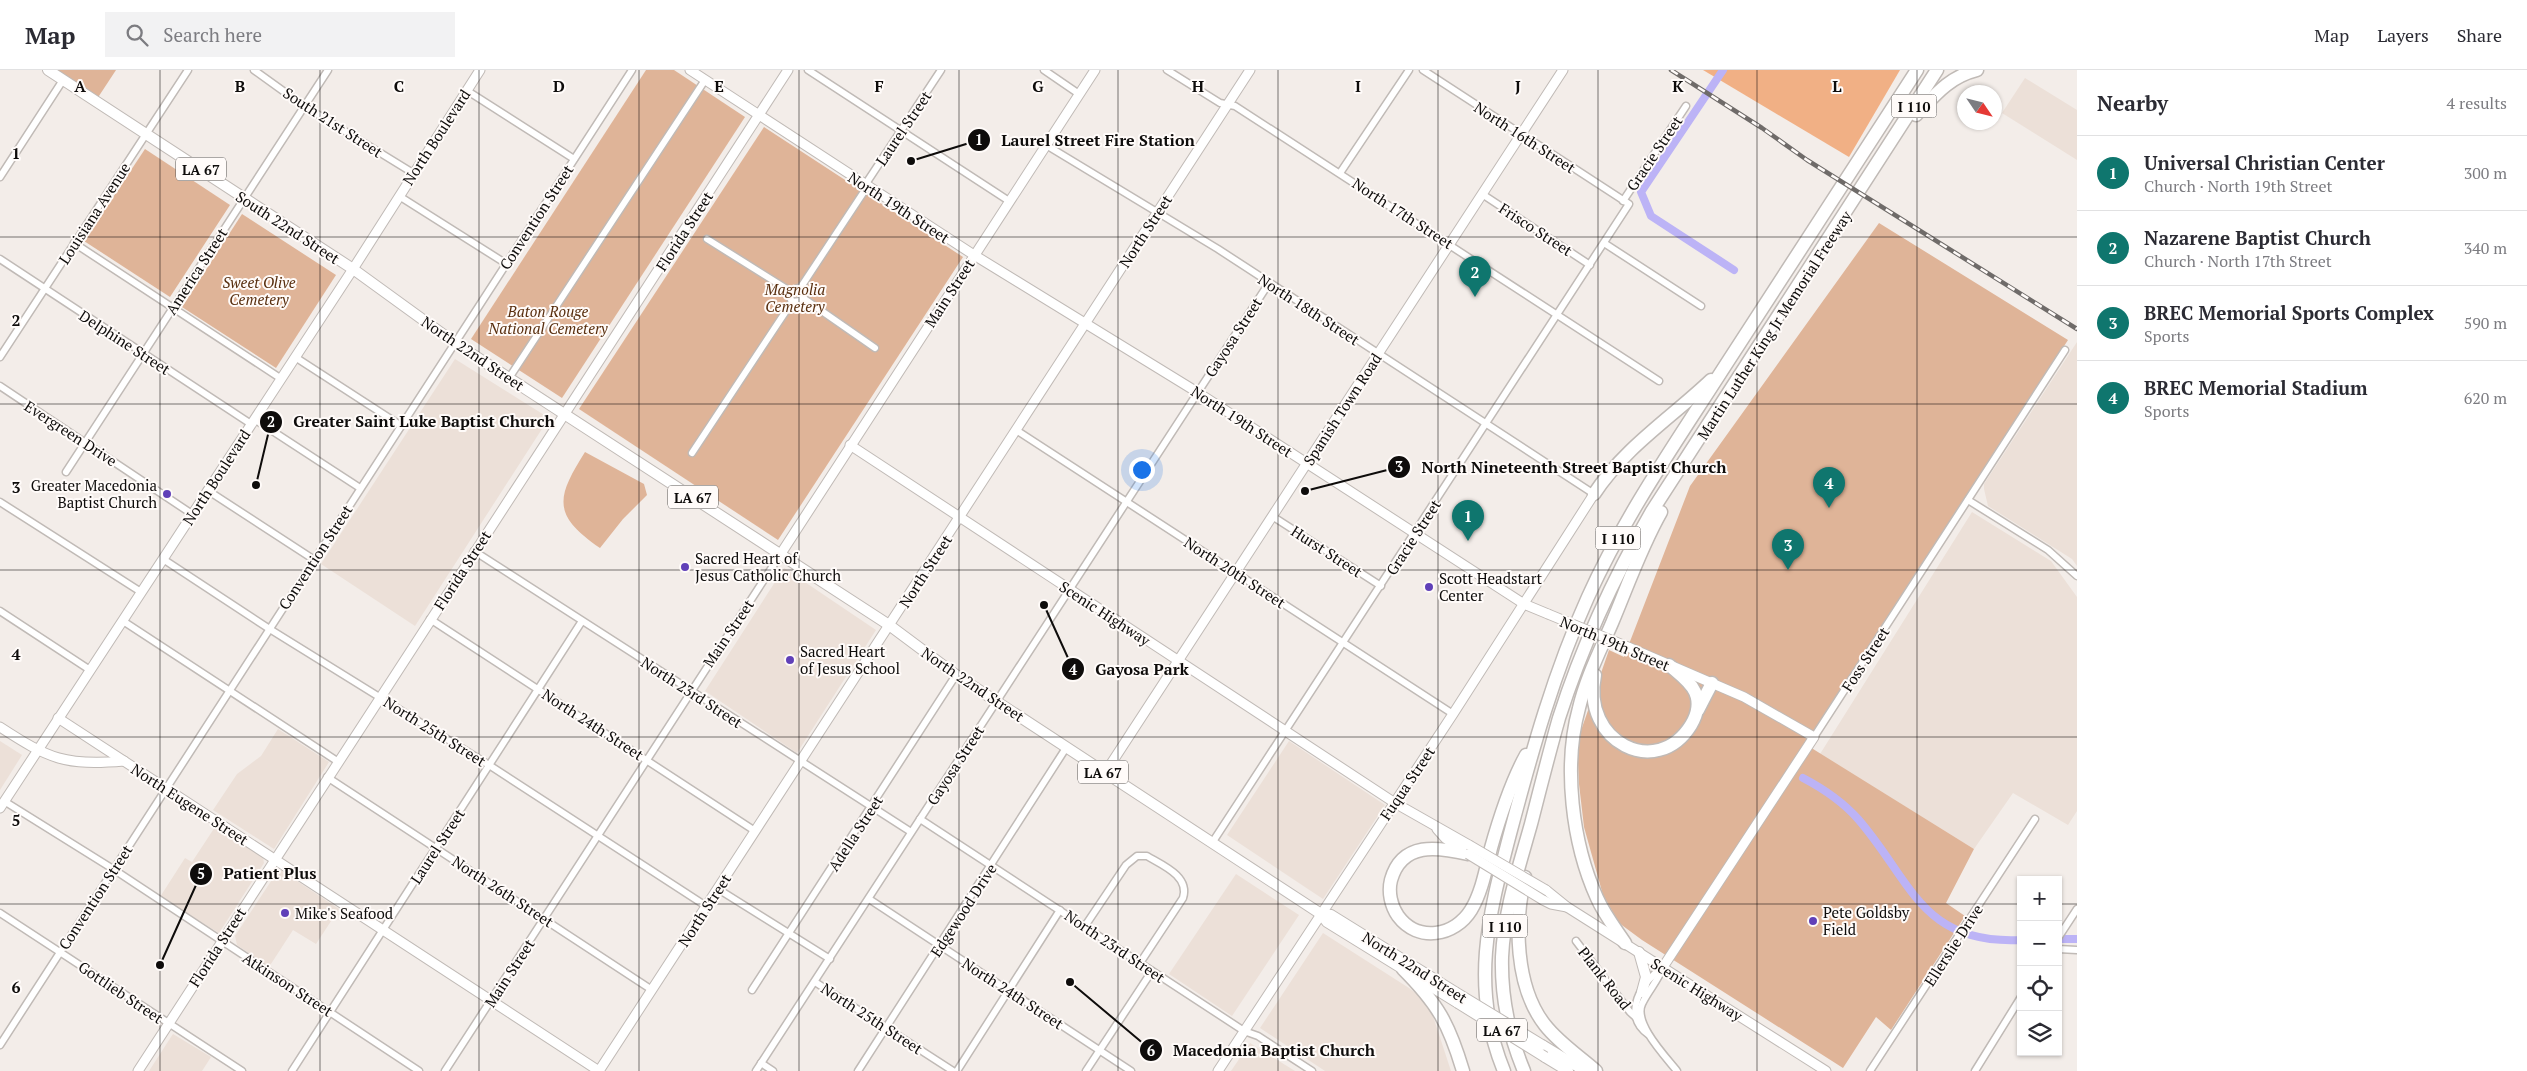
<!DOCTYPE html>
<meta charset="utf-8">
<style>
body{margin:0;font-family:"PT Serif",serif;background:#f2f2f3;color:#2b2b33}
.controls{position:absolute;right:15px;bottom:15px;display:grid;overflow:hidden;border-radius:0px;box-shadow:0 1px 4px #0004}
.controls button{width:45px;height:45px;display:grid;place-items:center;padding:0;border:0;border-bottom:1px solid #e1e1e2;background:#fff;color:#2b2b33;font:25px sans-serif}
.compass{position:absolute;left:1957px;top:15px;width:45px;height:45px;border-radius:50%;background:#fff;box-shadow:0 1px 4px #0004;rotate:125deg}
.you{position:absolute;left:1141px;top:399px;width:18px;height:18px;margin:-12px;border:4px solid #fff;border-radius:50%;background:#1a73e8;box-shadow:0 0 0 8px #1a73e833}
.badge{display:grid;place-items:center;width:32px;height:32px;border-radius:50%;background:#0f766e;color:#fff;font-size:16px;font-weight:700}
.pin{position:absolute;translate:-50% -41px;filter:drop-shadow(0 1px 2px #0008)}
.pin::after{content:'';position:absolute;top:26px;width:18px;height:15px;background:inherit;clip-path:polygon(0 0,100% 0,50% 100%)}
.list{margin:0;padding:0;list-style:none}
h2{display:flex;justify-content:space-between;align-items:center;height:65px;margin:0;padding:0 20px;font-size:21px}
h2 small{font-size:16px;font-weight:400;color:#7c7c81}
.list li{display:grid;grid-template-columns:32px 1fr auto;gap:15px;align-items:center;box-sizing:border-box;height:75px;padding:0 20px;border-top:1px solid #e1e1e2}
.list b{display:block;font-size:19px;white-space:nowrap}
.list p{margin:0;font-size:16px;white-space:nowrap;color:#7c7c81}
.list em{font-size:16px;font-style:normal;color:#7c7c81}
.icon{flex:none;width:28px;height:28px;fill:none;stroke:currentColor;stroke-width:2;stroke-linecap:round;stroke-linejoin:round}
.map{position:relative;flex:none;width:2077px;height:1001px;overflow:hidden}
header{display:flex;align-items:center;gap:30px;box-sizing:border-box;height:70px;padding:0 25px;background:#fff;border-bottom:1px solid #e1e1e2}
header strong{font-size:24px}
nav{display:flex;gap:28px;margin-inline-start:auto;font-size:18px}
.search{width:350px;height:45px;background:#f2f2f3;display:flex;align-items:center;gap:12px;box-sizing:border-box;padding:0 18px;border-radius:0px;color:#7c7c81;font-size:19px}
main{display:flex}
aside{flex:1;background:#fff}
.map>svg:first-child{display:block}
.built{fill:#ece0d8}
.green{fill:#dfb498}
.forest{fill:#f1b085}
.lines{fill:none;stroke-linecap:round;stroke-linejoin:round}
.canal{stroke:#bcb3f6;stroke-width:8}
.minor-casing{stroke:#c0bab6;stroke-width:9}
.tertiary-casing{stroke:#c0bab6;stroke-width:11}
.secondary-casing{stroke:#c0bab6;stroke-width:11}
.primary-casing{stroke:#c0bab6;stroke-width:12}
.motorway-casing{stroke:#c0bab6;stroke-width:15}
.minor{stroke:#fff;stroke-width:6}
.tertiary{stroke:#fff;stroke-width:9}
.secondary{stroke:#fff;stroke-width:9}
.primary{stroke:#fff;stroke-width:10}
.motorway{stroke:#fff;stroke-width:12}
.rail-casing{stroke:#6f6b69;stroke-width:4.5}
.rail{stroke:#fffbf9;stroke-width:2.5;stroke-dasharray:8;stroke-linecap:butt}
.tertiary-bridge-casing{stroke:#c0bab6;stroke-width:11;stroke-linecap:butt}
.primary-bridge-casing{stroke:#c0bab6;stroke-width:12;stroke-linecap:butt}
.tertiary-bridge{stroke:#fff;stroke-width:9}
.primary-bridge{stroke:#fff;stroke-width:10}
.grid{fill:none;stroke:#0e0c0b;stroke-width:1;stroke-opacity:0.55}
.poi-dot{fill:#6040b8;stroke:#fffbf9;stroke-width:2}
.labels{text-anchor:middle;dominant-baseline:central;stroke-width:4;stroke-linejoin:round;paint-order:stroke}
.shield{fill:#fffbf9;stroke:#565452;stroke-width:1}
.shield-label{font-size:14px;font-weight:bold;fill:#0e0c0b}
.street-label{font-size:15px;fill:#0e0c0b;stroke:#fffbf9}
.park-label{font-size:15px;font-style:italic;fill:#582e0e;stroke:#fffbf9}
.poi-label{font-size:15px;fill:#0e0c0b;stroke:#fffbf9;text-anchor:start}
.grid-label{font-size:16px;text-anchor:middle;font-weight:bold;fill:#0e0c0b;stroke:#fffbf9;stroke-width:4;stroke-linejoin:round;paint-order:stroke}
.leader{fill:none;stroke:#0e0c0b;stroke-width:2}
.callout-dot{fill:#0e0c0b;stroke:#fffbf9;stroke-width:2}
.mark-label{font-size:15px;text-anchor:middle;font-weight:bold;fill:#fff}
.callout-label{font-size:16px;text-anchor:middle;font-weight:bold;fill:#0e0c0b;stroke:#fffbf9;stroke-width:4;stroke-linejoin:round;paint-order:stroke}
</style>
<header>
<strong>Map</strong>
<div class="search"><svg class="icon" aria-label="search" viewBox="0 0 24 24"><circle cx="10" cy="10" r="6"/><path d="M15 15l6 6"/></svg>Search here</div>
<nav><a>Map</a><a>Layers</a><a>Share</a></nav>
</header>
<main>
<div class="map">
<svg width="2077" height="1001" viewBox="0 0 2077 1001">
<rect width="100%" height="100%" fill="#f3ede9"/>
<g class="built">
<path d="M2025,8L2077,40V90L2002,43Z"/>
<path d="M2077,272V496L2072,489L1988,436L1984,419V414Z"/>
<path d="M455,289L549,348L415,556L321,494Z"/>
<path d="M1972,442L2051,491L2077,527V741L2068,755L2013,723L1974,779L1820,684Z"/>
<path d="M784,498L876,560L797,683L705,621Z"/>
<path d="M278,659L329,692L274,779L213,740L237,704L261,686Z"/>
<path d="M0,671L22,685L0,720Z"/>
<path d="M1289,671L1385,735L1323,829L1227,765Z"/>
<path d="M215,757L263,787L264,793L219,863L160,827L185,788L192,792Z"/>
<path d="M279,799L339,839L316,874L293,860L269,897L237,875L235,866Z"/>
<path d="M1236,804L1299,845L1232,946L1169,904Z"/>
<path d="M1323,863L1409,918L1429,934L1451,1001H1325L1260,958Z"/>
<path d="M173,964L211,987L202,1001H149Z"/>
<path d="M1250,973L1295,1001H1231Z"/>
</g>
<g class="green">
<path d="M48,0H116L95,32Z"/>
<path d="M646,0H674L745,47L562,328L471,269Z"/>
<path d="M764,57L963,187L778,470L579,339Z"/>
<path d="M145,79L230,135L170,227L84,171Z"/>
<path d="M242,144L336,205L276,298L182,237Z"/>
<path d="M1879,153L2068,270L1805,674L1974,779L1946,833L1965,846L1891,960L1876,947L1843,998L1642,870L1619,853L1603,825L1584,757L1579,714L1577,672L1609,580L1624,587L1690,416Z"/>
<path d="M585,382L644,414L647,425L623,449L600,478C552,445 556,428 585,382Z"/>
</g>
<path class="forest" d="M1703,0H1900L1849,87Z"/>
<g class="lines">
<g class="canal">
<path d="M1723,0L1641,122L1651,146L1734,200"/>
<path d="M1803,708C1824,719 1842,731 1858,749C1912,811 1921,875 2021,870"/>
<path d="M2058,869H2077"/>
</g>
<g class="minor-casing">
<g id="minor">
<path d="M254,0L304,36L413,103"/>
<path d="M808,0L1009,131"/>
<path d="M1044,0L1079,24"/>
<path d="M1167,0L1220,33L1235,36L1659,311"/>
<path d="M466,20L574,89"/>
<path d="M1046,75L1218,179L1594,424"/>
<path d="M1340,103L1409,0"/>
<path d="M0,107L63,10"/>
<path d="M865,115L941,0"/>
<path d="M1482,124L1590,195"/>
<path d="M399,126L505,193"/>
<path d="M1623,131L1686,36"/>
<path d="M707,169L790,221"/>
<path d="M74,173L280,308"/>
<path d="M1604,173L1701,236"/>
<path d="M0,189L251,354"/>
<path d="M801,217L804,225L800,231L792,232L789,225L790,221L801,217L867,117"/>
<path d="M803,228L875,278"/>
<path d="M0,287L188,0"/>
<path d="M295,287L400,355"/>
<path d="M509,308L705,10"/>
<path d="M0,316L192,444"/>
<path d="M254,349L360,418"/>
<path d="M1016,360L1453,644"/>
<path d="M692,383L792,232"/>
<path d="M66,402L328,0"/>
<path d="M207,420L313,489"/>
<path d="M1968,430L2048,480L2077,506"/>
<path d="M0,432L141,522"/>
<path d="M1272,446L1381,516"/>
<path d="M474,481L911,762"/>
<path d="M163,489L268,558L489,695L706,836"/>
<path d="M0,541L90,600"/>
<path d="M430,549L755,761"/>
<path d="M123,551L337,691"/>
<path d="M1814,667L2065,280"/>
<path d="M327,707L652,920"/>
<path d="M4,731L113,799L419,1001"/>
<path d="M920,749L1244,961L1258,966L1312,1001"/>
<path d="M1212,773L1629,134L1423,0"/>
<path d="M718,819L830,889"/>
<path d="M869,829L1131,1001"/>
<path d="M0,843L242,1001"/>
<path d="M1085,856L1126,795L1137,786H1147C1162,795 1190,806 1183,828L1140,893"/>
<path d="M2058,868L2077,839"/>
<path d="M1576,871L1630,942L1641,952"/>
<path d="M2058,879L2077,880"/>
<path d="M1663,897C1658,911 1648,921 1642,934C1633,953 1666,987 1677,1001"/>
<path d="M815,912L953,1001"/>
<path d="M752,920L956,605"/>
<path d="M1648,964C1621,945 1642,911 1663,897"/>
<path d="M0,975L632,0"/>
<path d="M761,993L773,1001"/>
<path d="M292,1001L582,551"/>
<path d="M445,1001L780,485"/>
<path d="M756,1001L1269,213"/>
<path d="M858,1001L1066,678"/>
<path d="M957,1001L1060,840"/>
<path d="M1086,1001L1152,901"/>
<path d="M1870,1001L2035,749"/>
<path d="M1975,1001L2021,927"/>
</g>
</g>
<g class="tertiary-casing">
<g id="tertiary">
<path d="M690,0L974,185L1197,322L1524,534L1548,544"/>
<path d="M850,375L1395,733L1469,775"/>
<path d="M780,485L1095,0"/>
<path d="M1628,577L1744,627L1814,667L1663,897"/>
<path d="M58,648L599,1001"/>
<path d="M0,657C49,689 65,696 124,691"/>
<path d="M1105,703L1563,0"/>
<path d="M0,738L353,199L480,0"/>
<path d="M1437,759L1445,768L1463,781"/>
<path d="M1546,820L1567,837L1826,1001"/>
<path d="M1543,830L1551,834L1567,837"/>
<path d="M599,1001L1250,0"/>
<path d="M1218,1001L1453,644L1594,424"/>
</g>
</g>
<g class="secondary-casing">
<path id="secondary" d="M138,1001L788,0"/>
</g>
<g class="primary-casing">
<g id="primary">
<path d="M48,0L353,199L455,273L889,555L956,605L1321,844L1327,852L1458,933"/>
<path d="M1321,844L1331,845L1455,922"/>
<path d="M1639,882L1646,907L1642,922"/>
<path d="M1542,975L1585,1001"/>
<path d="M1545,987L1568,1001"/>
</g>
</g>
<g class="motorway-casing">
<g id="motorway">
<path d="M1916,45C1935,25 1949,7 1977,0"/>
<path d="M1594,424C1625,377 1671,348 1711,310"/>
<path d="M1595,605C1581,672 1657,710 1691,655C1697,645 1700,633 1695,622C1690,611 1678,603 1669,595"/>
<path d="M1698,640L1712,613"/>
<path d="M1468,784C1438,777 1402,771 1391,810C1388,822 1391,836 1398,846C1418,873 1455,866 1471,840C1482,822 1486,798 1491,778C1500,746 1510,714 1526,685"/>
<path d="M1525,807C1514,852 1515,917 1545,955C1559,973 1579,986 1596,1001"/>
<path d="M1625,873C1615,858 1604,844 1597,828C1572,773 1563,696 1579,638C1586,608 1600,581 1612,553C1628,515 1641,477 1661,442"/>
<path d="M1403,899C1438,934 1449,954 1463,1001"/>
<path d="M1504,1001C1469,916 1489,844 1511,760C1532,681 1554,602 1588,527C1625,445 1677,371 1725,296C1789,197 1853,99 1917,0"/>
<path d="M1524,1001C1509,965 1501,926 1502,887C1504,841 1519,797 1531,754C1540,719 1549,683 1559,648C1582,576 1614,507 1652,441L1937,0"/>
</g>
</g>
<use href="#minor" class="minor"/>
<use href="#tertiary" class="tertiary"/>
<use href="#secondary" class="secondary"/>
<use href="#primary" class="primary"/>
<use href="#motorway" class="motorway"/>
<g class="rail-casing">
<path id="rail" d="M1671,0L1762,58L1807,90L2077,259"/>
</g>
<use href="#rail" class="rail"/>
<g class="tertiary-bridge-casing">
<g id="tertiary-bridge">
<path d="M1548,544L1628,577"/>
<path d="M1469,775L1546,820"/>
<path d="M1468,784L1543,830"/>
</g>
</g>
<g class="primary-bridge-casing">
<g id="primary-bridge">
<path d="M1455,922L1542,975"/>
<path d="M1458,933L1545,987"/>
</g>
</g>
<use href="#tertiary-bridge" class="tertiary-bridge"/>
<use href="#primary-bridge" class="primary-bridge"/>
</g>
<path class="grid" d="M160,0V1001M320,0V1001M479,0V1001M639,0V1001M799,0V1001M959,0V1001M1118,0V1001M1278,0V1001M1438,0V1001M1598,0V1001M1757,0V1001M1917,0V1001M0,167H2077M0,334H2077M0,500H2077M0,667H2077M0,834H2021M2058,834H2077"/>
<g class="poi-dot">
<circle cx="167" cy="424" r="5"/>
<circle cx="685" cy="497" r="5"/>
<circle cx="1429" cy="517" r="5"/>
<circle cx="790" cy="590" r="5"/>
<circle cx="285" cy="843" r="5"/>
<circle cx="1813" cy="851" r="5"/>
</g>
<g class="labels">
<g class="shield">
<rect x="1891.5" y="24.5" width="45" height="23" rx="4"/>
<rect x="176" y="87.5" width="50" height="23" rx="4"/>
<rect x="668" y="415.5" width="50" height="23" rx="4"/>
<rect x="1595.5" y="456.5" width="45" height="23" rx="4"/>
<rect x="1078" y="690.5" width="50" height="23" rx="4"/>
<rect x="1482.5" y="844.5" width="45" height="23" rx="4"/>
<rect x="1477" y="948.5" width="50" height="23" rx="4"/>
</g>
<g class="shield-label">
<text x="1914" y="36">I 110</text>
<text x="201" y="99">LA 67</text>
<text x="693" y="427">LA 67</text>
<text x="1618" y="468">I 110</text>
<text x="1103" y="702">LA 67</text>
<text x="1505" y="856">I 110</text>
<text x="1502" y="960">LA 67</text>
</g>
<g class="street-label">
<text transform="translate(333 52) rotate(33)">South 21st Street</text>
<text transform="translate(903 58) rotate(-56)">Laurel Street</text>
<text transform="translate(436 67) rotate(-57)">North Boulevard</text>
<text transform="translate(1525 67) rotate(33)">North 16th Street</text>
<text transform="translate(1654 83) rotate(-56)">Gracie Street</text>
<text transform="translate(899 137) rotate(33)">North 19th Street</text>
<text transform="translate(94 143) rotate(-57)">Louisiana Avenue</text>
<text transform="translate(1403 143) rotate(33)">North 17th Street</text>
<text transform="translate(536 147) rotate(-57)">Convention Street</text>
<text transform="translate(288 157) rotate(33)">South 22nd Street</text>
<text transform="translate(1536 159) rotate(33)">Frisco Street</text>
<text transform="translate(684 161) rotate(-57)">Florida Street</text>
<text transform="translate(1145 161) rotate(-57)">North Street</text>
<text transform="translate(196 201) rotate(-57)">America Street</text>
<text transform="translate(949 223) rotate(-57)">Main Street</text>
<text transform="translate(1309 239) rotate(33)">North 18th Street</text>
<text transform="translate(1774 255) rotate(-57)">Martin Luther King Jr Memorial Freeway</text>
<text transform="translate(1233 267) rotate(-57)">Gayosa Street</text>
<text transform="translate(125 272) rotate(33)">Delphine Street</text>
<text transform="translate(473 283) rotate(34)">North 22nd Street</text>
<text transform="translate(1342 339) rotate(-57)">Spanish Town Road</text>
<text transform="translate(1242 351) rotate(33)">North 19th Street</text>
<text transform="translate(71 363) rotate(33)">Evergreen Drive</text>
<text transform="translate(216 407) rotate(-57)">North Boulevard</text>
<text transform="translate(1413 467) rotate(-57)">Gracie Street</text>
<text transform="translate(1327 481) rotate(33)">Hurst Street</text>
<text transform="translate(315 487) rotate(-57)">Convention Street</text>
<text transform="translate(462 500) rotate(-57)">Florida Street</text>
<text transform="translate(925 501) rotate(-57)">North Street</text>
<text transform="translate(1235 502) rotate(33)">North 20th Street</text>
<text transform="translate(1105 543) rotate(33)">Scenic Highway</text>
<text transform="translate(728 563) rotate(-56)">Main Street</text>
<text transform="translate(1615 573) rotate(23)">North 19th Street</text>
<text transform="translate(1865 589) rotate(-57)">Foss Street</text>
<text transform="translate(973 614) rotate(34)">North 22nd Street</text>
<text transform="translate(692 622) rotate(33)">North 23rd Street</text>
<text transform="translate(593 654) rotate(33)">North 24th Street</text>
<text transform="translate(435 661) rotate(32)">North 25th Street</text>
<text transform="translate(955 695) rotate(-57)">Gayosa Street</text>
<text transform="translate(1407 713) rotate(-56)">Fuqua Street</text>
<text transform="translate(190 734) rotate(33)">North Eugene Street</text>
<text transform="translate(855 763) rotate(-57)">Adella Street</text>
<text transform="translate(437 776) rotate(-57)">Laurel Street</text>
<text transform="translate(503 821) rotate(33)">North 26th Street</text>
<text transform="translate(95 827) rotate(-57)">Convention Street</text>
<text transform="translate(704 840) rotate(-57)">North Street</text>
<text transform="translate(963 840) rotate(-57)">Edgewood Drive</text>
<text transform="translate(1953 875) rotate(-57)">Ellerslie Drive</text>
<text transform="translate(1115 876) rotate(34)">North 23rd Street</text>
<text transform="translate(217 877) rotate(-57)">Florida Street</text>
<text transform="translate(1415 897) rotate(32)">North 22nd Street</text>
<text transform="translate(509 903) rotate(-57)">Main Street</text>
<text transform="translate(1605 908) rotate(52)">Plank Road</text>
<text transform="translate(288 914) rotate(33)">Atkinson Street</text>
<text transform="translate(1697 919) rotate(32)">Scenic Highway</text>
<text transform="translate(121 922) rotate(34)">Gottlieb Street</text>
<text transform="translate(1013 923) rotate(33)">North 24th Street</text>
<text transform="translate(872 948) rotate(33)">North 25th Street</text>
</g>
<g class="park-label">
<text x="259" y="212">Sweet Olive<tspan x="259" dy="17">Cemetery</tspan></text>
<text x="795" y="219">Magnolia<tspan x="795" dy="17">Cemetery</tspan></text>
<text x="548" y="241">Baton Rouge<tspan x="548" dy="17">National Cemetery</tspan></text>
</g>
<g class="poi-label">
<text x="157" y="415" text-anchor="end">Greater Macedonia<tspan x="157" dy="17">Baptist Church</tspan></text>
<text x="695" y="488">Sacred Heart of<tspan x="695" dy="17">Jesus Catholic Church</tspan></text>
<text x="1439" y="508">Scott Headstart<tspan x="1439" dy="17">Center</tspan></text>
<text x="800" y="581">Sacred Heart<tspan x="800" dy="17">of Jesus School</tspan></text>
<text x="1823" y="842">Pete Goldsby<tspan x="1823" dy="17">Field</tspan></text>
<text x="295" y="843">Mike's Seafood</text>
</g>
</g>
<g class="grid-label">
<text x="80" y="22">A</text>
<text x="240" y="22">B</text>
<text x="399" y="22">C</text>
<text x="559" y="22">D</text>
<text x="719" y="22">E</text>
<text x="879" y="22">F</text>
<text x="1038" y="22">G</text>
<text x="1198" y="22">H</text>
<text x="1358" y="22">I</text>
<text x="1518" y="22">J</text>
<text x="1678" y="22">K</text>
<text x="1837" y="22">L</text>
<text x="16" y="89">1</text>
<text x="16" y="256">2</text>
<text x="16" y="423">3</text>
<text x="16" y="590">4</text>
<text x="16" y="756">5</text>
<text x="16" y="923">6</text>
</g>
<path class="leader" d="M911 91L979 70M256 415L271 352M1305 421L1399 397M1044 535L1073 599M160 895L201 804M1070 912L1151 980"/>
<g class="callout-dot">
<circle cx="911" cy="91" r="5"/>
<circle cx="256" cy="415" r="5"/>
<circle cx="1305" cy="421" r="5"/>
<circle cx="1044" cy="535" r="5"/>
<circle cx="160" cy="895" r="5"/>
<circle cx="1070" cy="912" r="5"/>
<circle cx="979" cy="70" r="12"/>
<circle cx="271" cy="352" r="12"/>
<circle cx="1399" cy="397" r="12"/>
<circle cx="1073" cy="599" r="12"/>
<circle cx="201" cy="804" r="12"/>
<circle cx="1151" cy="980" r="12"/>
</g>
<g class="mark-label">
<text x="979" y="75">1</text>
<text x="271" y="357">2</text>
<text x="1399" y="402">3</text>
<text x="1073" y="605">4</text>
<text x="201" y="809">5</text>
<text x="1151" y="986">6</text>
</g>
<g class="callout-label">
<text x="1098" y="76">Laurel Street Fire Station</text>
<text x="424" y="357">Greater Saint Luke Baptist Church</text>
<text x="1574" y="403">North Nineteenth Street Baptist Church</text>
<text x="1142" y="605">Gayosa Park</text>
<text x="270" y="809">Patient Plus</text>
<text x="1274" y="986">Macedonia Baptist Church</text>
</g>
</svg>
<div class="controls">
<button>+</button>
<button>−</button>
<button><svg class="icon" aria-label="locate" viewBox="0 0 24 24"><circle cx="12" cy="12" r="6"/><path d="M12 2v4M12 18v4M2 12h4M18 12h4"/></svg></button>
<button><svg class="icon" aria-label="layers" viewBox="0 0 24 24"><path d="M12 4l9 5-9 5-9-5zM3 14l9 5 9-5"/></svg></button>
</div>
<svg class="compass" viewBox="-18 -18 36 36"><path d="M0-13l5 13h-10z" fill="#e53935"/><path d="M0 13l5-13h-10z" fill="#7c7c81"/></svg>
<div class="you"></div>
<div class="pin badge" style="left:1468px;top:471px">1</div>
<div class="pin badge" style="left:1475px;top:227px">2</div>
<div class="pin badge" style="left:1788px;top:500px">3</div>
<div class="pin badge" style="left:1829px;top:438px">4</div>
</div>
<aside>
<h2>Nearby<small>4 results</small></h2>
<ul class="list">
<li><span class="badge">1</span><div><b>Universal Christian Center</b><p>Church · North 19th Street</p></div><em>300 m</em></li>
<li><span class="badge">2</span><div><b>Nazarene Baptist Church</b><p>Church · North 17th Street</p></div><em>340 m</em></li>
<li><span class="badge">3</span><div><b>BREC Memorial Sports Complex</b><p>Sports</p></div><em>590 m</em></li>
<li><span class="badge">4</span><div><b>BREC Memorial Stadium</b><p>Sports</p></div><em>620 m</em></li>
</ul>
</aside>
</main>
